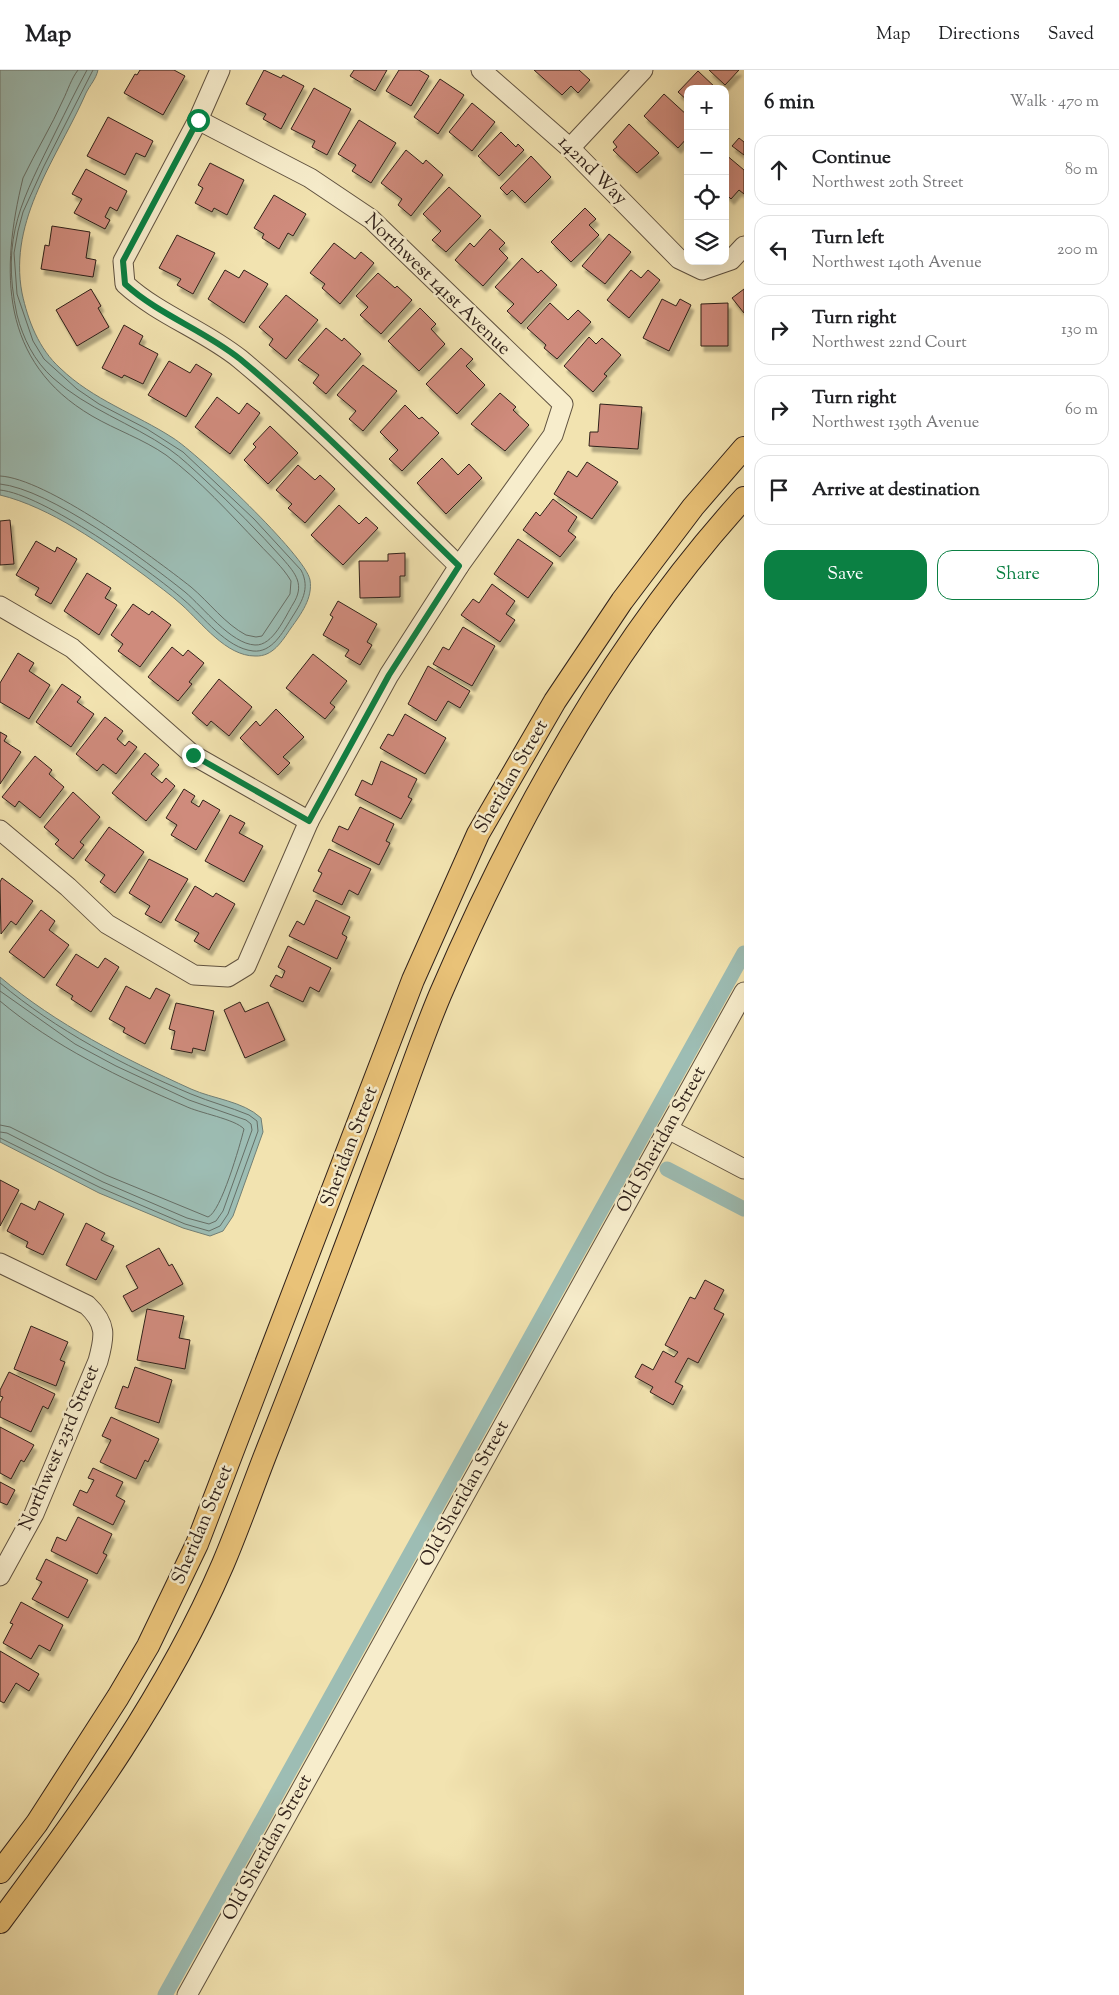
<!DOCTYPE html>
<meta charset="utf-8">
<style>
body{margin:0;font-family:"Sorts Mill Goudy",serif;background:#f6f6f6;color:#202124}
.controls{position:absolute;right:15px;top:15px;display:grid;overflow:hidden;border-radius:10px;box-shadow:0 5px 20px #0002}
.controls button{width:45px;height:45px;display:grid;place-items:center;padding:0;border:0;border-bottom:1px solid #e0e0e0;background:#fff;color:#202124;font:25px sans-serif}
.stop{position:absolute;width:15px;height:15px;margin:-11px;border:4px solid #0b8043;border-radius:50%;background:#fff}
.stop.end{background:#0b8043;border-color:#fff;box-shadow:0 1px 5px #0008}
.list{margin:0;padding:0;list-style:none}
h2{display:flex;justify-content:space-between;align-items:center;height:65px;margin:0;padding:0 20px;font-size:21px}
h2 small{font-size:16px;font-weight:400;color:#757577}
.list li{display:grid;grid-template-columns:32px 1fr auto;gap:15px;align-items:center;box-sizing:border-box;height:70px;margin:0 10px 10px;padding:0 10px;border:1px solid #e0e0e0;border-radius:15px}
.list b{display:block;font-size:19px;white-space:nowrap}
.list p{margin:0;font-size:16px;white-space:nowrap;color:#757577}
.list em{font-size:16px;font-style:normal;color:#757577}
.actions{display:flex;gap:10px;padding:15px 20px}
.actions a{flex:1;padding:11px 0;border:1px solid #0b8043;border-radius:15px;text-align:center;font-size:18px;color:#0b8043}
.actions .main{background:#0b8043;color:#fff}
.icon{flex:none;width:28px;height:28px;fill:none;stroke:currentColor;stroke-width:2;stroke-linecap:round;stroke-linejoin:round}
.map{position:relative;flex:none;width:744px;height:1925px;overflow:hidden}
header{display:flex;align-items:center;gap:30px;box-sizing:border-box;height:70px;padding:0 25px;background:#fff;border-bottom:1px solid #e0e0e0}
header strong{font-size:24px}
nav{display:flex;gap:28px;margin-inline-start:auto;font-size:18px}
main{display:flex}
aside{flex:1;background:#fff}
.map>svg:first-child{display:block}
.water{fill:#9dbdb4;stroke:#717f76}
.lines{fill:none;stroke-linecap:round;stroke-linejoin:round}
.shore{stroke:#666f67;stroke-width:1}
.canal{stroke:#9dbdb4;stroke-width:15}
.building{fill:#cf8b7b;stroke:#30211a;filter:url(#shadow)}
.minor-casing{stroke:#605240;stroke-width:21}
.major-casing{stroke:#30211a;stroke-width:24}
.minor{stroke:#f7edcc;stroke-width:19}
.major{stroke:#e9c278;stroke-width:22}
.route{stroke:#0b8043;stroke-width:6}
.labels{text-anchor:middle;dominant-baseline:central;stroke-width:5;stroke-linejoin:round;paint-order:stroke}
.street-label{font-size:19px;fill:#30211a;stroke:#f7edcc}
</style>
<header>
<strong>Map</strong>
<nav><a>Map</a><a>Directions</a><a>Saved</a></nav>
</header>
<main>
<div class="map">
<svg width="744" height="1925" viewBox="0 0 744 1925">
<defs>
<filter id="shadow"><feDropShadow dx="3" dy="5.5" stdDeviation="1" flood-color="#0004"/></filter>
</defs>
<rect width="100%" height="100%" fill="#f2e3b0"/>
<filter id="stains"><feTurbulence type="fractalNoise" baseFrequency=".004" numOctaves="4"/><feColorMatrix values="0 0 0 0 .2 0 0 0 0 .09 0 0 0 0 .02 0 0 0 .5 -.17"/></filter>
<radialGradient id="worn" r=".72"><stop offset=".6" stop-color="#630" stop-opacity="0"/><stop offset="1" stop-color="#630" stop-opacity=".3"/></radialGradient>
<g class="water">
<path d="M0,0H98C96,9 90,15 86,23C58,87 8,149 22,223C28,251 39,279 60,298C93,330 136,344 173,368C197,383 306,486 310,510C313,528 301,544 291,558C282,571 273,587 255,586C226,586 202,553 182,535C170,524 157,515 144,505C103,475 50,437 0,425Z"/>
<path d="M0,907C57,955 123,988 191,1019C213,1029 243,1031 261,1048L263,1062L233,1146L223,1161L210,1166L183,1158L99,1123L0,1072Z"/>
</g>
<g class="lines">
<g class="shore">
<path d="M0,406C46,408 153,487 191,517C209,532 225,554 246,565L256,567L262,566L290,524L291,511C283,497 270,486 259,474C230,444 200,410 166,385C143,369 116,360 92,346C0,292 0,202 23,108C36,81 51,57 63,30C68,20 71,9 78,0"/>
<path d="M0,414C50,419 145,490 185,522C203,537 231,574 255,575C273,576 285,547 293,534C305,515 296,504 283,489C258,461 232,435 205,410C193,399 182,388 169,379C131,353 87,339 53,308C34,291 23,268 17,245C0,165 23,129 56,61C66,41 76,20 87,0"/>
<path d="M0,420C43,424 150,500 184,530C204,547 226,578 253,581C272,583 283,562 291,549C301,533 311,519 301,500L254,449L183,382L147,359L99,334L77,319L44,289L33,271L17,224L14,183L18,161L23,142L44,96L93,0"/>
<path d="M0,913C56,960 124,996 191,1024C210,1032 230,1037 249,1045L257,1051L258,1061L228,1144L220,1156L209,1161L185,1154L101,1118L0,1068"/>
<path d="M0,921L75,974L116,996L189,1030L246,1050L251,1054L252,1060L223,1141L216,1151L209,1154L187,1148L103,1112L7,1063L0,1062"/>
<path d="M0,931C53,976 122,1009 185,1036C199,1043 235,1049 244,1059C240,1075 221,1142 208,1147L106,1105L10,1057L0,1055"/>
</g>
<g class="canal">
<path d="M667,1099L744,1139"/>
<path d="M165,1925L744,883"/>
</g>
</g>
<g class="building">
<path d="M140,0H174L185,6L163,45L124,23L135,4L137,5Z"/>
<path d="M264,0L281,8L283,5L304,16L281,59L263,49L266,44L246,34Z"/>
<path d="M354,0H387L375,21L350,6Z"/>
<path d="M399,0H419L429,6L411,36L386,21Z"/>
<path d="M534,0H579L590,10L578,23L571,16L562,25Z"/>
<path d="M709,0H739L725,15Z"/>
<path d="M698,1L717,19H688V31L678,22Z"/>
<path d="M440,9L464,25L438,64L414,47Z"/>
<path d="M314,18L351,39L327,85L312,77L315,71L291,59Z"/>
<path d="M664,24L688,46V67L678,78L644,46Z"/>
<path d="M472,33L495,52L472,81L449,62Z"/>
<path d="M108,47L153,71L145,87L136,83L125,105L87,86Z"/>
<path d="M359,50L396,73L371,113L352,101L356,95L338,84Z"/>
<path d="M629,54L659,83L637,103L613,80L617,77L613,72Z"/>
<path d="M501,62L516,77L518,74L524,80L499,106L478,86Z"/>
<path d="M739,68L744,72V85L732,76Z"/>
<path d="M406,80L423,94L426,90L443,105L411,146L398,135L402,129L381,113Z"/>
<path d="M725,84L744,100V124L739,120L731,129L725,123Z"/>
<path d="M531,86L551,107L525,133L512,120L507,125L500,118Z"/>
<path d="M210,93L244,110L227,145L214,138L212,142L195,133L203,118L198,115Z"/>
<path d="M86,99L127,121L117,141L110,137L105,147L110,150L105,159L74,143L82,129L72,124Z"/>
<path d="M449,117L481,146L446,182L432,170L441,161L423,144Z"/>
<path d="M274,125L306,144L293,166L288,163L279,179L262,168L264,164L254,158Z"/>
<path d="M585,138L596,149L589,155L599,165L571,192L551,172Z"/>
<path d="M52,156L90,162L86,188L96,190L93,207L41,199L45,175L49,176Z"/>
<path d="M490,159L505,173L499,179L508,188L483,216L455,190L470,173L474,177Z"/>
<path d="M609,164L631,182L605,214L582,196Z"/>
<path d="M177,165L215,183L193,224L177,215L181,209L159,198Z"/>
<path d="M334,173L355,189L361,182L374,193L340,234L322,218L325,214L310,203Z"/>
<path d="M522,188L538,203L541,200L557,215L521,254L507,241L514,234L495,217Z"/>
<path d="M225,200L239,208L244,200L268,214L244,253L208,229Z"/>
<path d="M631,200L641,208L648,200L660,210L629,248L607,230Z"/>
<path d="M378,203L395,218L397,216L412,230L381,264L360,245L368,237L356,226Z"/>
<path d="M91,219L101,236L98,238L109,257L77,276L56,240Z"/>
<path d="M744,219V243L732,228Z"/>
<path d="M286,225L318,250L286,289L269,275L273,269L259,257Z"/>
<path d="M662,229L676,236L680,229L691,235L669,281L643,268Z"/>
<path d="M550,233L568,250L578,240L591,252L557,289L544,278L546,275L527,258Z"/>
<path d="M728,233V276H701V234Z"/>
<path d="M420,238L436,254L431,259L445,274L419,301L388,271Z"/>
<path d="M124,255L143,266L139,274L158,284L143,314L124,305L122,308L102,298Z"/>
<path d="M326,258L342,271L344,268L361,284L326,324L313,313L319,305L298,290Z"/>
<path d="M589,267L596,274L602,268L621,285L604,304L607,306L593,322L564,296Z"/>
<path d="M461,278L473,289L466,296L485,315L457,344L426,314Z"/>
<path d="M169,291L190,303L196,294L212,304L186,347L148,325Z"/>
<path d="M363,295L397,321L363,361L349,349L356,341L337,325Z"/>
<path d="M500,323L516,337L513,340L529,355L505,381L471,354Z"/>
<path d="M217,327L239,344L247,333L260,343L230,384L195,357Z"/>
<path d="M600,334L642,337L638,379L589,376L590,362H598Z"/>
<path d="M405,335L419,349L422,347L439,363L402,401L389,389L398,380L380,362Z"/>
<path d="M270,356L298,383L268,414L244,390L256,377L253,374Z"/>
<path d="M442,388L458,405L469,394L482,408L446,444L417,413Z"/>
<path d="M587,392L618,412L592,449L554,424L568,401L577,407Z"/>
<path d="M298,395L315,410L320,405L335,419L305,453L288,438L292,434L276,420Z"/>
<path d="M553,429L577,447L568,461L576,467L560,487L523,460L536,442L540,446Z"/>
<path d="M339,435L359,454L366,447L378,458L343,495L311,465Z"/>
<path d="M10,450L14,494L0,495V451Z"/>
<path d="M518,469L553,493L528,528L494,504Z"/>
<path d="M36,471L55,482L57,477L77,489L51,534L35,525L39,518L16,505Z"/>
<path d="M405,483V506H400V527L360,528L359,491H388V484Z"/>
<path d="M87,503L111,518L105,528L117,535L99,565L64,541Z"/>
<path d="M492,514L515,531L506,544L515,550L500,572L461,545L473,529L479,533Z"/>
<path d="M338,531L377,554L367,572L372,575L360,595L345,586L349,580L323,565L333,547L330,545Z"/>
<path d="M133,534L149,545L152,541L171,555L140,597L118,581L123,574L111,565Z"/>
<path d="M463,557L495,576L472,616L433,594L443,577L449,580Z"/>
<path d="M172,577L183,586L188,580L204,593L189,612L192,614L178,631L148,607Z"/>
<path d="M18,583L34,593L29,601L50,615L29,649L0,632V613Z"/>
<path d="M313,584L347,611L330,633L335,637L325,649L286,618Z"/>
<path d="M428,596L470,621L460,638L448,631L436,651L408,634Z"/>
<path d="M219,609L252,637L229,666L211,651L207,656L192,643Z"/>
<path d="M62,614L81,627L77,632L94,644L71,677L36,652Z"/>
<path d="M276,639L304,667L283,687L290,693L278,705L240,668L256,651L260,656Z"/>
<path d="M405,644L446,668L425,704L380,678L388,664L393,666Z"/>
<path d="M105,647L123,661L117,669L125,676L129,671L137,677L116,704L103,694L97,701L76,684Z"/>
<path d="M0,662L7,666L4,671L21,682L0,714Z"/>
<path d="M145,683L159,695L151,704L162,713L166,708L175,716L146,751L112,723Z"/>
<path d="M35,686L52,700L49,704L64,717L40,748L19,731L15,737L2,727Z"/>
<path d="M381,691L417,709L408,727L412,729L401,749L355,725L362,710L372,715Z"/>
<path d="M184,719L195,726L191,732L199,737L203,730L220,740L196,780L171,765L177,755L166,748Z"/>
<path d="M73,722L100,747L80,772L84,775L73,789L55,774L59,770L44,757Z"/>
<path d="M360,737L394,754L386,771L390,773L379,795L332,771L339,756L348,760Z"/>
<path d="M230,745L245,753L239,763L263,776L244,812L205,791Z"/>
<path d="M109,757L144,782L115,823L100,812L105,805L85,790Z"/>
<path d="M329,779L371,799L358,825L349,820L342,835L313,821L322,803L318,801Z"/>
<path d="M149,789L188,809L161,853L145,844L150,836L129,823Z"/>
<path d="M2,808L33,831L16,855L11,851L1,864L0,812Z"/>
<path d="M195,816L213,827L216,823L235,834L209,880L194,871L199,863L175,850Z"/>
<path d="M316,830L350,847L342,864L347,867L337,889L289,866L297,851L304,855Z"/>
<path d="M41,840L55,851L49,860L69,875L44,908L9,882Z"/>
<path d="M288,876L331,898L319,922L310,917L303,932L270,916L276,905L282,908L285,901L278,897Z"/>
<path d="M76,884L98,898L105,888L119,897L91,942L71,929L73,926L56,915Z"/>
<path d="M126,916L150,929L156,918L170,925L145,974L123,962L125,958L109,949Z"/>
<path d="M240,932L245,942L268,932L285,970L245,988L224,940Z"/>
<path d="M176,933L214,941L205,981L193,978L192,983L171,979L175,961L169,959Z"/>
<path d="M0,1110L19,1120L0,1156Z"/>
<path d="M39,1131L64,1144L43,1185L26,1177L28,1172L7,1161L21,1133L35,1140Z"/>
<path d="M86,1153L105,1163L101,1170L114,1176L96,1210L66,1195Z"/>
<path d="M159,1178L169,1196L172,1194L183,1214L132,1242L123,1226L138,1218L126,1196Z"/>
<path d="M705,1210L724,1220L714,1239L724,1244L698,1293L688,1288L675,1312L683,1316L673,1335L650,1322L653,1317L635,1307L642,1294L653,1300L663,1281L674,1287L678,1282L665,1275L690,1227L695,1229Z"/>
<path d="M147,1239L184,1246L179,1268L190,1270L185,1299L137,1290Z"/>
<path d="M31,1256L68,1272L60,1290L65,1292L56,1316L14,1299Z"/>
<path d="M135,1297L172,1310L159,1353L115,1338L123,1316L128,1318Z"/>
<path d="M9,1302L55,1324L48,1339L43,1336L31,1362L0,1347V1333L3,1327L0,1326V1320Z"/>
<path d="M111,1347L159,1369L148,1392L145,1390L136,1409L100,1392L111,1370L102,1366Z"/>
<path d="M0,1357L34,1375L24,1392L21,1390L11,1409L0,1403Z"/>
<path d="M93,1398L123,1412L116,1426L125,1431L113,1455L73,1435L80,1420L87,1423L94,1410L88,1408Z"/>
<path d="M0,1412L15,1420L7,1435L0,1432Z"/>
<path d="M78,1447L112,1464L103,1483L107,1485L97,1504L51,1481L57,1467L66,1471Z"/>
<path d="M46,1489L88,1510L68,1548L32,1529L42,1512L36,1509Z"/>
<path d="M21,1532L63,1555L50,1581L39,1575L31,1589L3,1573L13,1554L10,1553Z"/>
<path d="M0,1581L39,1604L29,1621L16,1613L4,1633L0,1631Z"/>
</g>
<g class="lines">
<g class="minor-casing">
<g id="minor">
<path d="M220,0L198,50L123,191L125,214C159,245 204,260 240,289C317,353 387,426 459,496"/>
<path d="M481,0L570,78L679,189L702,200L731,190L744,176"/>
<path d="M570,78L643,0"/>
<path d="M0,536L72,578L193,685L309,751"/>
<path d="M0,760L68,817L107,854L194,905L228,907L246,896L309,751L389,605L459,496L553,365L563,334L371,149L310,108L198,50"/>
<path d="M668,1059L744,1099"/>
<path d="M0,1193L87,1235C107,1254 105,1266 98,1291L34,1444L0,1506"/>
<path d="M187,1925L744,922"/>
</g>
</g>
<g class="major-casing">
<g id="major">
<path d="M0,1802L37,1753L118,1627L148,1576L197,1474L413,910L478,764L555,631L622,531L693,437L744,378"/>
<path d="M0,1852C84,1739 167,1624 223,1494C240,1454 254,1413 270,1373C309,1275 346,1176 383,1077C402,1027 419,975 440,925C515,750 615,570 744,428"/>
</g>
</g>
<use href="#minor" class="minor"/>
<use href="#major" class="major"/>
</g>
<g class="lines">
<path class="route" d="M193,685L309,751L389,605L459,496C387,426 317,353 240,289C204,260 159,245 125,214L123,191L198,50"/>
</g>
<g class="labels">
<g class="street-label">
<text transform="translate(592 101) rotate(45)">142nd Way</text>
<text transform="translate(437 215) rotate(44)">Northwest 141st Avenue</text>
<text transform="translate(512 707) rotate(-60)">Sheridan Street</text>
<text transform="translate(662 1070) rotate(-61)">Old Sheridan Street</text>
<text transform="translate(350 1077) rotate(-69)">Sheridan Street</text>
<text transform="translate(60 1378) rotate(-67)">Northwest 23rd Street</text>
<text transform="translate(465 1424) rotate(-61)">Old Sheridan Street</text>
<text transform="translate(203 1455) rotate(-67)">Sheridan Street</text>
<text transform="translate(268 1778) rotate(-61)">Old Sheridan Street</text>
</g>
</g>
<rect width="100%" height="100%" filter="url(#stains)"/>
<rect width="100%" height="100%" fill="url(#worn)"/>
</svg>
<div class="controls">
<button>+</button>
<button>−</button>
<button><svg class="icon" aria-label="locate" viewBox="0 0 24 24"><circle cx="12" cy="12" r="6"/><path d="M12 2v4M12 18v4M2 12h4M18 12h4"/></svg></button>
<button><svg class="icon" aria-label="layers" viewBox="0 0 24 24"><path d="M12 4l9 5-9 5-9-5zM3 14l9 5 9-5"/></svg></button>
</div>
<div class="stop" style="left:198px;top:50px"></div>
<div class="stop end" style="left:193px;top:685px"></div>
</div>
<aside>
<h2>6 min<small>Walk · 470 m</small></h2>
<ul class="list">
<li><svg class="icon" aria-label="ahead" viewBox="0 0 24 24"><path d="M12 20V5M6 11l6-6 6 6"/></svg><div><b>Continue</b><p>Northwest 20th Street</p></div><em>80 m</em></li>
<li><svg class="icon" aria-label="left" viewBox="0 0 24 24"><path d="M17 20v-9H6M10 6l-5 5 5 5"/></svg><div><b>Turn left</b><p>Northwest 140th Avenue</p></div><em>200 m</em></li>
<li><svg class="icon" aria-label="right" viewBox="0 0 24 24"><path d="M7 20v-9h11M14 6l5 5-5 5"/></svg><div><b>Turn right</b><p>Northwest 22nd Court</p></div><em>130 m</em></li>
<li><svg class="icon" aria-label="right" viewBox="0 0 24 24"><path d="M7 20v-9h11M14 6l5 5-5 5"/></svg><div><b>Turn right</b><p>Northwest 139th Avenue</p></div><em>60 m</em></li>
<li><svg class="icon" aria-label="arrive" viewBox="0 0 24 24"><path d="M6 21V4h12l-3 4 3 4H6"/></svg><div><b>Arrive at destination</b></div></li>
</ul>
<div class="actions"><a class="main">Save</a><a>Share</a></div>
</aside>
</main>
